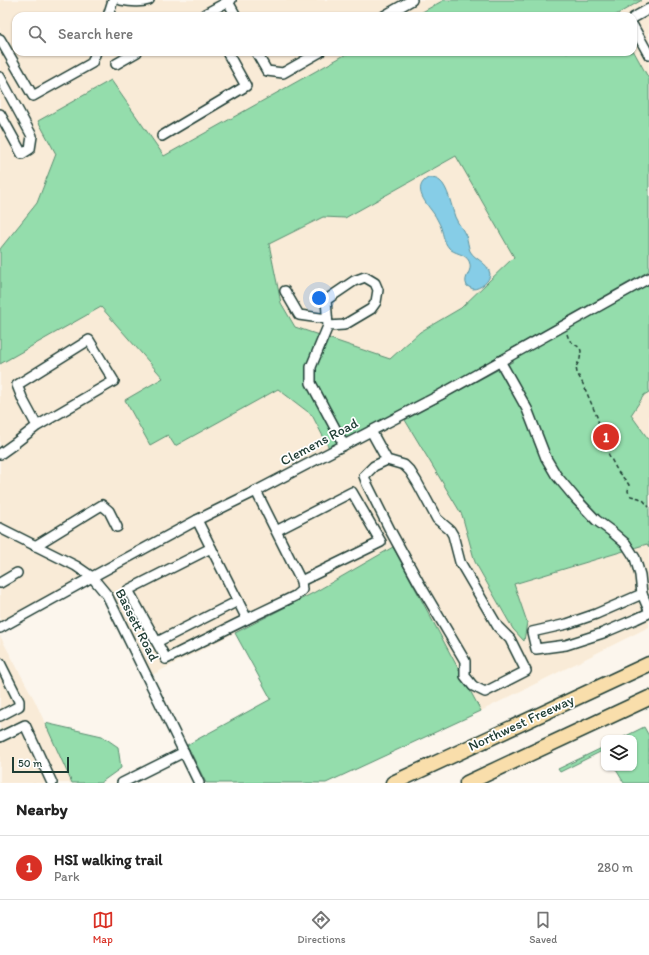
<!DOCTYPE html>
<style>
body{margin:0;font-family:Itim,sans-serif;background:#f6f6f6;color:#222}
.controls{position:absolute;right:12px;bottom:12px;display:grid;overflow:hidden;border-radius:8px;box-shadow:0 1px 3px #0004}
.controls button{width:36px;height:36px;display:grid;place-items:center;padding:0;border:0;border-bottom:1px solid #e0e0e0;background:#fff;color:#222;font:20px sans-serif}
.scale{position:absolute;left:12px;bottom:10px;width:57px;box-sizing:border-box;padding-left:4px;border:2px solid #1f3d34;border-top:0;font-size:11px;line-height:14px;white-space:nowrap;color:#1f3d34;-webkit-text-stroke:3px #fff;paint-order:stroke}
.you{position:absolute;left:319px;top:298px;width:14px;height:14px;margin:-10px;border:3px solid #fff;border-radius:50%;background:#1a73e8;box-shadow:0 0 0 6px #1a73e833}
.badge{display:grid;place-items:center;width:26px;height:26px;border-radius:50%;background:#d93025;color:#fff;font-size:13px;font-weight:700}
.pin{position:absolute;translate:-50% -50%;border:2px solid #fff;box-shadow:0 1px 4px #0006}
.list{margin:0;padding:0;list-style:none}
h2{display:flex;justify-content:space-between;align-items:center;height:52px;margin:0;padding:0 16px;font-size:17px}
h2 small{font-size:13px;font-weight:400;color:#767676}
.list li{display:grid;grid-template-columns:26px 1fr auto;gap:12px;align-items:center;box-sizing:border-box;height:64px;padding:0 16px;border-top:1px solid #e0e0e0}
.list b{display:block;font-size:15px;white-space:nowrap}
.list p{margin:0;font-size:13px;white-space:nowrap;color:#767676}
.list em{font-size:13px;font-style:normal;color:#767676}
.icon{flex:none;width:22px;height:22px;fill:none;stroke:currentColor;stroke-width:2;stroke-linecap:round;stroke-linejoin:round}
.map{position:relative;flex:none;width:649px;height:783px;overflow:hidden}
.search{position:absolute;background:#fff;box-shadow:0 1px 3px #0004;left:12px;right:12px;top:12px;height:44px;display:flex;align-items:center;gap:10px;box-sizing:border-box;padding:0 14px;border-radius:12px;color:#767676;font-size:15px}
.sheet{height:116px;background:#fff}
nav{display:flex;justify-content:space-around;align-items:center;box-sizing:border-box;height:56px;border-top:1px solid #e0e0e0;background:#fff;font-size:11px;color:#767676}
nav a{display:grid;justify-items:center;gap:2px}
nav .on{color:#d93025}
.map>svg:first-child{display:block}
.built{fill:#f9ebd7}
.green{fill:#94ddac;stroke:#5a8d70;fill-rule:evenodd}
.water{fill:#86cde7;stroke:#5d939f}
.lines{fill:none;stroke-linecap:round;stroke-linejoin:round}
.minor-casing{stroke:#1f3d34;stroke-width:12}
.highway-casing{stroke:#1f3d34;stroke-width:17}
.path{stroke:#1f3d34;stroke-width:1.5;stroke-dasharray:4 3;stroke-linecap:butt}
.minor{stroke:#fff;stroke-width:9}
.highway{stroke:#f9deab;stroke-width:14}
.labels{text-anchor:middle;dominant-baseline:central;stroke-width:3.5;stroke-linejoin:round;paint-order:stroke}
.street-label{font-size:14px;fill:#1f3d34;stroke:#fff}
</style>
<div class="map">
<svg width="649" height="783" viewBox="0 0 649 783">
<rect width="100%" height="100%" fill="#fcf6ed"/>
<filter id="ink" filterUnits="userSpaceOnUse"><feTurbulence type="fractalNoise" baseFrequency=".025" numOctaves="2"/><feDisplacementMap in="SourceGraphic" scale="8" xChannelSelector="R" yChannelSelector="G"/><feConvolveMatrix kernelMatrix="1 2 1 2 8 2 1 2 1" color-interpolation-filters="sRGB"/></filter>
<g filter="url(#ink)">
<g class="built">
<path d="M0,0H110L118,3L134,6L157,0H444L415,16H16V52H350L164,156L111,80L56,154L37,203L0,249Z"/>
<path d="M642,0H649V79L633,50V16H614Z"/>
<path d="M457,156L514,257L461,308L420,332L390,360L295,327L281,303L269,244L323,217L345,218Z"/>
<path d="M101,306L163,378L168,434L175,446L278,389L312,415L330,450L94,570L0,524V364Z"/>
<path d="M649,392V440L631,415L644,395Z"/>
<path d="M405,420L462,515L475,562L492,591L647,544L649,547V627L481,711L393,547L315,592L144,679L104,599L90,580Z"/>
<path d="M0,533L87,576L0,625Z"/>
<path d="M0,636L35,701L72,783H0Z"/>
</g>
<g class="green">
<path d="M444,0H642L614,16H415Z"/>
<path d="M633,50L649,79V271L414,404L330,450L312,415L278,389L175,446L168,435L150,445L125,400L163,378L101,307L0,364V249L37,203L56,154L38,121L111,80L164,156L350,52H633ZM456,156L514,257L461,308L420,332L390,359L295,327L281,303L269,244L323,217L345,218Z"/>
<path d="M649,283V392L644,395L631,415L649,440V547L647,544L514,584L527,622L524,641L513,629L475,562L462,515L405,420L514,361L510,356L567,324L570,328Z"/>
<path d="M393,547L481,711L326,783H206L187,745L271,699L235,633L315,592Z"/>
<path d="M45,723L102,736L118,747L121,768L100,783H72Z"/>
<path d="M644,727L649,736V783H624L615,768H634V738H622Z"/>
<path d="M604,747V750L560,772L558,769Z"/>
</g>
<path class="water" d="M428,178C432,178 436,178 440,181C448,187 452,208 455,217C458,224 463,229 466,236C468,241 468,246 470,251C475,260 488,262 490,274C490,281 480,289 473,289C471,288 469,287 467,286C462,276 474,272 469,261C465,253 454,254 449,248C443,241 443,232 440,225C438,221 436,217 434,214C427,204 411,188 428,178Z"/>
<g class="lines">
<g class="minor-casing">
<g id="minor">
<path d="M121,0C131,2 139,3 149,0"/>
<path d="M227,0L236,16"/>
<path d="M108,16L113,0"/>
<path d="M206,16L205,14L231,0"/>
<path d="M384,16L412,0"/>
<path d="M633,18L649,9"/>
<path d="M633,26L649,55"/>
<path d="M0,39L33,96L92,63L96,52"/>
<path d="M256,52L267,71L283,73L320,52"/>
<path d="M116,64L137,52"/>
<path d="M0,77L32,136L30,149L22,154L0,114"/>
<path d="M162,136L246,86L227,52"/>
<path d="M285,291L299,315L327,319"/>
<path d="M328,326L344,325L371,309L376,302L378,290L375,283L365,277L354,281L326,300L328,326L311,367V383L344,445"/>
<path d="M500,361L527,409L546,458L556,475L576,499L596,520L611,531L626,544L635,558L640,575L642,594L649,610"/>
<path d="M371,431L387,460L404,465L410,471L417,482L437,519L450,530L453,535L460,562L498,627L510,639L526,671L485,692L473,686L465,676V661L419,583L390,530L367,484L364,476L374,466L387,460"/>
<path d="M0,454L14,444L37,426L114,381L89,340L17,385L23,400L37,426"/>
<path d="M256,491L301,581L381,542L352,492L276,531"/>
<path d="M197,520L247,619L295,596L302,590L301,581"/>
<path d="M0,528L76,566L92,577L107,595L199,783"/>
<path d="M35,546L102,505L109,511L117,527"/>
<path d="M211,548L128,590L166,659L247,619"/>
<path d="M0,583L17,573"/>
<path d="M642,594L596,614L567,624L532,632L536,649L566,645L603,633L636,619L649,613"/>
<path d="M0,628L92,577L197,520L256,491L440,395L649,278"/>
<path d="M157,642L238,601"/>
<path d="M0,663L19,701V706L0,716"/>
<path d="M0,737L25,725L52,783"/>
<path d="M122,783L184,752"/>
</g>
</g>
<g class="highway-casing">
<g id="highway">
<path d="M393,783L649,664"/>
<path d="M467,783L649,698"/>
</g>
</g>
<path class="path" d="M567,334L569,340L580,348L581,351L580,359L576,367L577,373L583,384L598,419L599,429L609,455L618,472L627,482L629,485L628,491L629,494L631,496L639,498L644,501L649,507"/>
<use href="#minor" class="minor"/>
<use href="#highway" class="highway"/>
</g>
</g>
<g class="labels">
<g class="street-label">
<text transform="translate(319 442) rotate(-28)">Clemens Road</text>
<text transform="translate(137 625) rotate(63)">Bassett Road</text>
<text transform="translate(521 723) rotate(-25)">Northwest Freeway</text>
</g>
</g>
</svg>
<div class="controls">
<button><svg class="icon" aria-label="layers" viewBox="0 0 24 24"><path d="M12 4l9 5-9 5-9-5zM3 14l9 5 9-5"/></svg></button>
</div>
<div class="scale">50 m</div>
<div class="you"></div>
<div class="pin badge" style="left:606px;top:437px">1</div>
<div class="search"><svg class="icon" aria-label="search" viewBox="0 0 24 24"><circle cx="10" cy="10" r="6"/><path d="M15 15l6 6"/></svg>Search here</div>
</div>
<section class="sheet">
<h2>Nearby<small></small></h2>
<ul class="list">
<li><span class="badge">1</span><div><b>HSI walking trail</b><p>Park</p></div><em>280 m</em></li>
</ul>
</section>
<nav>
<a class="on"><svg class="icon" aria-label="map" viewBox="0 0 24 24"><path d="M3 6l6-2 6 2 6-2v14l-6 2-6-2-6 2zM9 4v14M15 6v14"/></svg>Map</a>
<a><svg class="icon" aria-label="directions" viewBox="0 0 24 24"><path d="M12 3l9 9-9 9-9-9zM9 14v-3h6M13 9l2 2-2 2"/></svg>Directions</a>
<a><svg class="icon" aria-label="saved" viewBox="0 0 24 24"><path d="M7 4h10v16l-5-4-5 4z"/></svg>Saved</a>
</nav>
